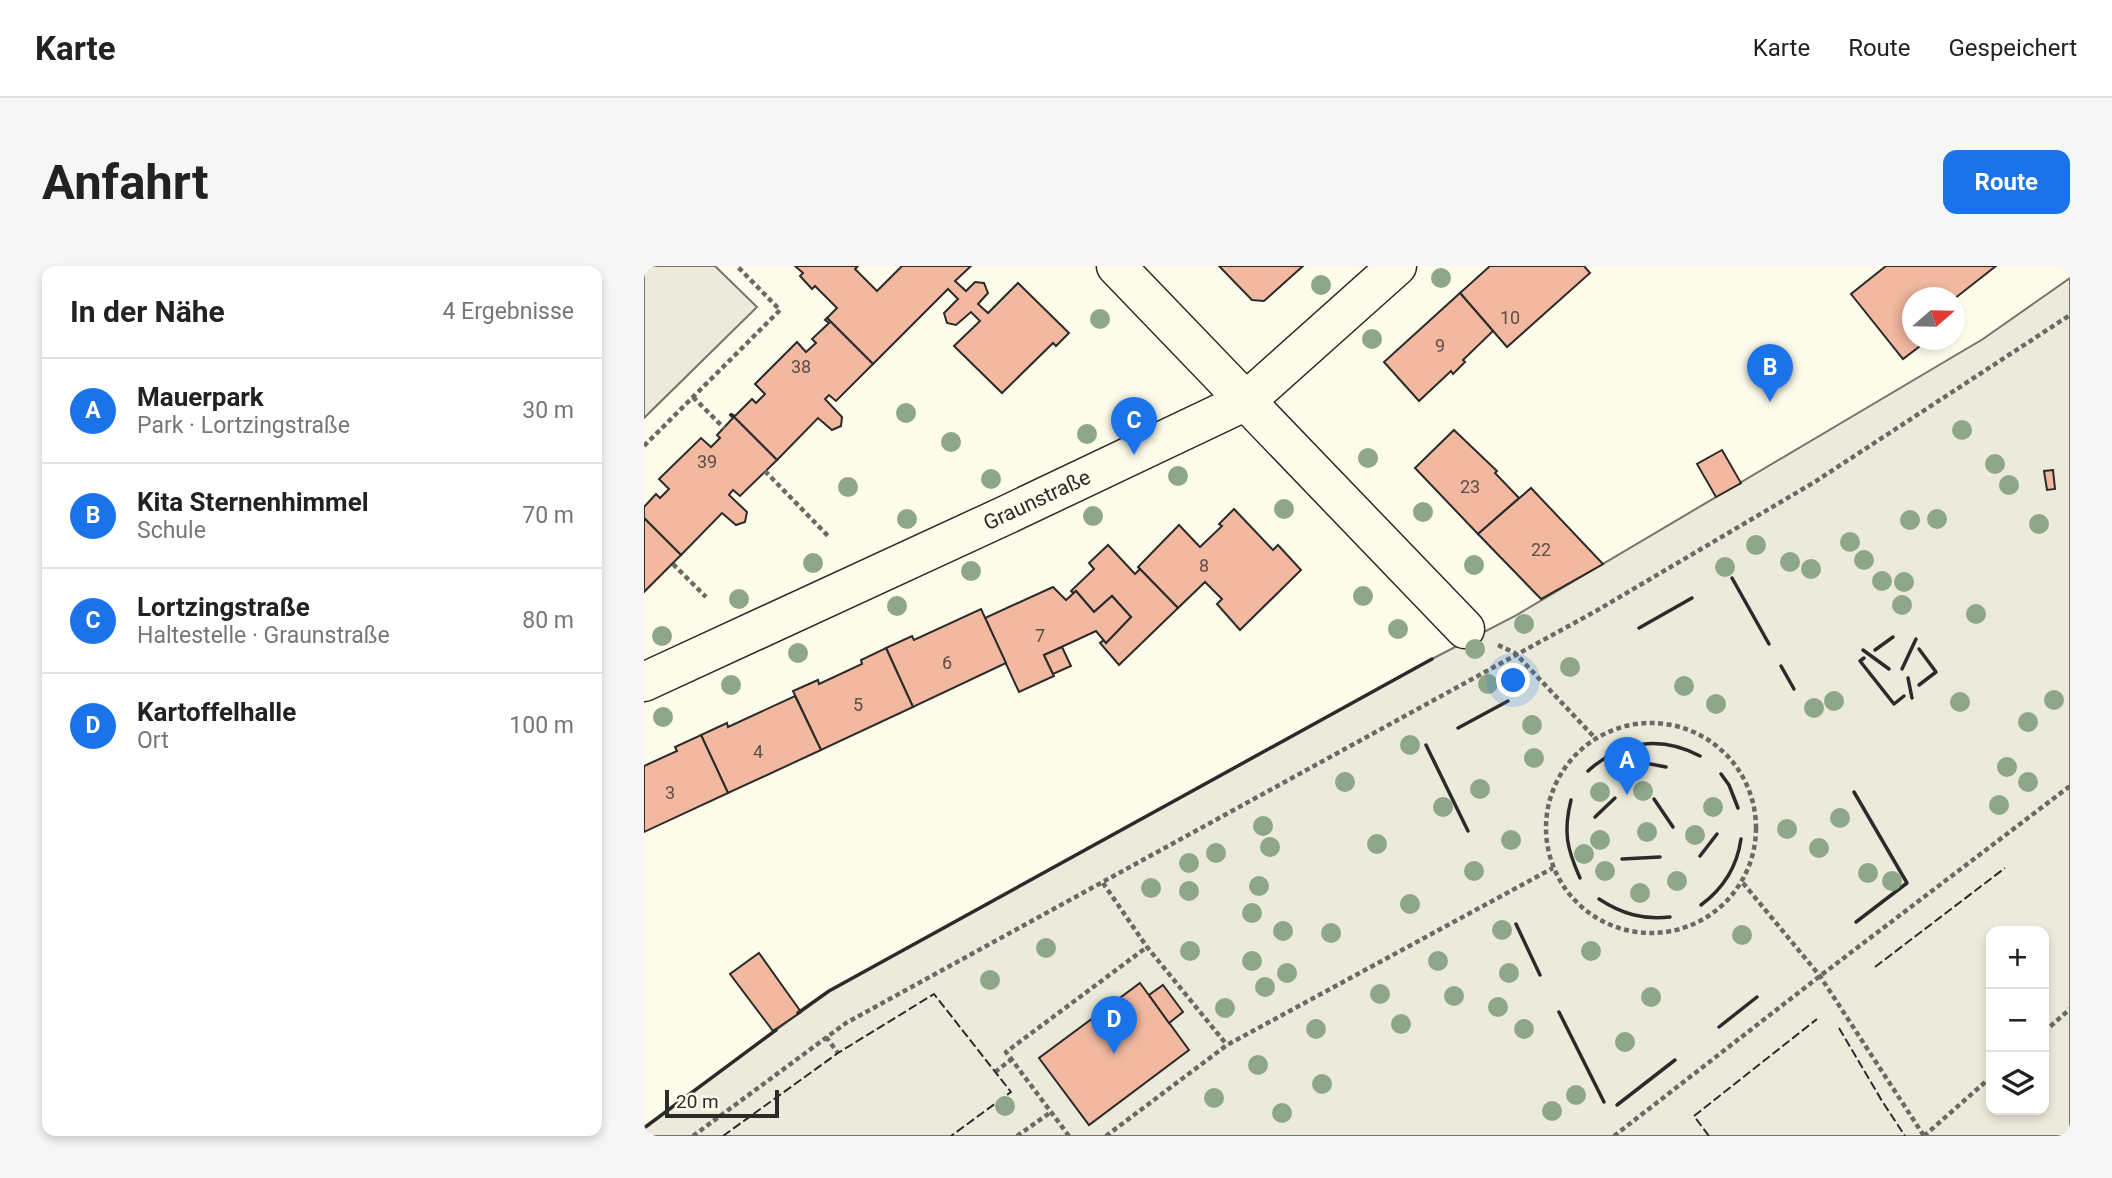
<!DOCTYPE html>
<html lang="de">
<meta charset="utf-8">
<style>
body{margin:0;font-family:Roboto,sans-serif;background:#f6f6f6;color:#222}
.controls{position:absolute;right:21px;bottom:21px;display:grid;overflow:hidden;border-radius:14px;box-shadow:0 4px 10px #0003}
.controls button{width:63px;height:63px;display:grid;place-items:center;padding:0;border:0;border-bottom:2px solid #e0e0e0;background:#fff;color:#222;font:35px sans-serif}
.compass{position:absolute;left:1258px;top:21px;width:63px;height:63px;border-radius:50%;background:#fff;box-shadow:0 4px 10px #0003;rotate:70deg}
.scale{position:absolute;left:21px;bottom:18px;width:114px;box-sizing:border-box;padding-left:7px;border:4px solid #2b2b2b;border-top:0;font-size:19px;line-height:24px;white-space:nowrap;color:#2b2b2b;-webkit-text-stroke:5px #fdfbea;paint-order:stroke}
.you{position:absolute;left:870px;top:415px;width:24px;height:24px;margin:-18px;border:5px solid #fff;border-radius:50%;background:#1a73e8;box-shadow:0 0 0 10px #1a73e833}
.badge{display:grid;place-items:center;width:46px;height:46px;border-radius:50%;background:#1a73e8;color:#fff;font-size:23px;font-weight:700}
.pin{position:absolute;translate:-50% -58px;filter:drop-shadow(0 2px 4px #0008)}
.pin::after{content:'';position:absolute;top:37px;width:24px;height:21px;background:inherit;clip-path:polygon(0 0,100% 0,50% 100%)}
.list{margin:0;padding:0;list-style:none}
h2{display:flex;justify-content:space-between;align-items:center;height:91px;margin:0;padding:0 28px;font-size:30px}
h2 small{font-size:23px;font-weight:400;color:#767676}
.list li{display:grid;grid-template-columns:46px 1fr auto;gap:21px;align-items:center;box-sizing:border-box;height:105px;padding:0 28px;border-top:2px solid #e0e0e0}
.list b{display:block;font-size:26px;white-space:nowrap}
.list p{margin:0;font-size:23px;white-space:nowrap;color:#767676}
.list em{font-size:23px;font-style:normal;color:#767676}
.icon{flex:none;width:38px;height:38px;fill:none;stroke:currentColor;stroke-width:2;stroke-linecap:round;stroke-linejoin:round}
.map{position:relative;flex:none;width:1426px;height:870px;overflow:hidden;border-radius:14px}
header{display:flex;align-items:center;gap:42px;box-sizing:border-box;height:98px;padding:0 35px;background:#fff;border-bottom:2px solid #e0e0e0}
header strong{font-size:33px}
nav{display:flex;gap:38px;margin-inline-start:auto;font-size:24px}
.intro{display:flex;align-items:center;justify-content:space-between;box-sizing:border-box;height:168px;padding:0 42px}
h1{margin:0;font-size:49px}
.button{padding:18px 32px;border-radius:14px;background:#1a73e8;color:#fff;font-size:24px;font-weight:700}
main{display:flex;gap:42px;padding:0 42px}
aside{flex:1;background:#fff;border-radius:14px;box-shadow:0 4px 10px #0003}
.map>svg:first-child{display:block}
.green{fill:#ecebdb;stroke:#74746e;stroke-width:2;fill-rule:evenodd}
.building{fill:#f2b8a0;stroke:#2b2b2b;stroke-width:2}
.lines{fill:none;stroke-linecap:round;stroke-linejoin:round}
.minor-casing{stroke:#2b2b2b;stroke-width:41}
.path{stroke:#6a6964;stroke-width:4.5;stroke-dasharray:5 3.5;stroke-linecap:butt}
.minor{stroke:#fdfbea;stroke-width:38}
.fence{stroke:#2b2b2b;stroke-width:2;stroke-dasharray:9 3.5;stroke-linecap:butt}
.wall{stroke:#2b2b2b;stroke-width:3.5}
.tree{fill:#8ea78a}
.labels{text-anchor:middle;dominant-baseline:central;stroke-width:5;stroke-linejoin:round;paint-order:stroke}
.number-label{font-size:18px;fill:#5d4e48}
.street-label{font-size:21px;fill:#2b2b2b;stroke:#fdfbea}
</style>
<header>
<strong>Karte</strong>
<nav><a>Karte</a><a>Route</a><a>Gespeichert</a></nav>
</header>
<div class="intro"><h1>Anfahrt</h1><a class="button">Route</a></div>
<main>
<aside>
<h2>In der Nähe<small>4 Ergebnisse</small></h2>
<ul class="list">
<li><span class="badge">A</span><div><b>Mauerpark</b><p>Park · Lortzingstraße</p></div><em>30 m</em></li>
<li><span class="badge">B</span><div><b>Kita Sternenhimmel</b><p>Schule</p></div><em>70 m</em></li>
<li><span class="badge">C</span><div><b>Lortzingstraße</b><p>Haltestelle · Graunstraße</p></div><em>80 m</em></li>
<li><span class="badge">D</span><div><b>Kartoffelhalle</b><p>Ort</p></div><em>100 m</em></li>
</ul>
</aside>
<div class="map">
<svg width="1426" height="870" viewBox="0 0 1426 870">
<rect width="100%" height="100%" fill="#fdfbea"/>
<g class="green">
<path d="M0,0H71L113,41L0,152Z"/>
<path d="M1426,12V870H0V862L185,725L788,393L871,350L1339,73ZM1347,665H1400V844H1347Z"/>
</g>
<g class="building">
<path d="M151,0H214L211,3L233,25L258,0H327L311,15L322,25L331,16L340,17L344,27L334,38L344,47L374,17L425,67L412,80L409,77L358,127L310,80L336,55L327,46L312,59L303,57L300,47L314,33L304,23L229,98L183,52L193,42L171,20L168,23L156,10L159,7Z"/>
<path d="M575,0H659L620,35L608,34Z"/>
<path d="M846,0H940L946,7L863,81L816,27Z"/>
<path d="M1242,0H1352L1310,33V32H1268V74H1284L1259,93L1207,28Z"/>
<path d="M816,27L849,65L819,94L821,96L809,108L807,105L775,135L740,96Z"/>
<path d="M183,52L229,98L192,135L185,129L181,133L198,151L197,160L188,164L174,152L133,194L87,148L91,150L108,133L112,137L121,128L111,118L153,76L162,86L172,77L168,73L185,57L181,54Z"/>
<path d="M87,148L133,194L96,230L89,224L85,229L103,246L101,256L92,259L78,247L37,289L0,252V241L12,228L16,232L25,223L15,213L57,172L67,181L76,172L73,169L89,152L86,149Z"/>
<path d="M810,164L853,205L851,207L875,232L834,268L771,202Z"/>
<path d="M1078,184L1097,217L1072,231L1053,198Z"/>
<path d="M1409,204L1411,223L1403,224L1400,205Z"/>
<path d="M887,222L959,298L897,333L834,268Z"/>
<path d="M590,243L629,284L634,279L657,304L596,364L573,338L578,333L561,316L534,342L494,301L535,259L556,281L578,260L575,258Z"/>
<path d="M0,252L37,289L0,326Z"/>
<path d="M464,279L491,308L496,303L494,301L534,342L475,399L456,377L460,374L462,377L487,351L468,330L450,346L432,325L429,327L427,325L450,303L445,297Z"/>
<path d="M409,321L422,334L432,325L450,346L468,330L487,351L462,377L452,365L400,389L410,410L375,426L341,352Z"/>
<path d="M337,343L362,397L269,441L242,382L268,370L270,374Z"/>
<path d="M418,381L427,400L409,408L400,389Z"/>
<path d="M242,382L269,441L177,484L149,425L174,414L175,418L218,398L217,394Z"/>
<path d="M151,430L177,484L84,527L57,469L83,457L84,461Z"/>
<path d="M57,469L84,527L0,566V500L33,485L31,481Z"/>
<path d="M115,687L157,746L129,765L86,708Z"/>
<path d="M496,717L545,784L445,859L395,792Z"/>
<path d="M519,719L539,746L525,757L505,729Z"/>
</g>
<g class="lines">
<g class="minor-casing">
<g id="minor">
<path d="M472,0L821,363"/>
<path d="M0,416L360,250L602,135L753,0"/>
</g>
</g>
<g class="path">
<path d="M49,131L80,162"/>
<path d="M0,180L136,44L93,0"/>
<path d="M121,205L184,270"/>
<path d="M29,298L62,331"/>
<path d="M854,379L871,387L951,472"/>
<circle cx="1007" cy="562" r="105"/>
<path d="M459,617L503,681L583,779"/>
<path d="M1099,617L1176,710L1280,870"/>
<path d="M1400,766L1426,743"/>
<path d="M182,771L194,787"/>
<path d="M351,806L368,793"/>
<path d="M49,870L202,757L952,345L1169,217L1426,49"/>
<path d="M373,870L407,846"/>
<path d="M425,870L362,786L503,681"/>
<path d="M462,870L583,779L909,602"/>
<path d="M970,870L1176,710L1426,520"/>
<path d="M1280,870L1347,811"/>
</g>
<use href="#minor" class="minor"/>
<g class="fence">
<path d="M1231,701L1361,602"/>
<path d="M1195,762L1238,835L1261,870"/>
<path d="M79,870L194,787L290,728L367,826L307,870"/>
<path d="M1065,870L1050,850L1173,753"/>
</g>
<g class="wall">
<path d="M1088,312L1125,378"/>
<path d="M995,362L1048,332"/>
<path d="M1219,384L1245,403"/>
<path d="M1231,384L1249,371"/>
<path d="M1220,392L1216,395L1250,438L1260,430"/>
<path d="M1137,400L1150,423"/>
<path d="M1258,403L1272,373"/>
<path d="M1264,412L1268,432"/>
<path d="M1275,419L1292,406L1275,383"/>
<path d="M814,462L864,435"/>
<path d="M782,479L824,565"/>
<path d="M996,496L1022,501"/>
<path d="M944,505C977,475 1016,469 1056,490"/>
<path d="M1077,508L1085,519L1094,542"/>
<path d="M1210,526L1263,617L1212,656"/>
<path d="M1010,533L1029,561"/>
<path d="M927,534C919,566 923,583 936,612"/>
<path d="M951,551L971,532"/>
<path d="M1056,590L1073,568"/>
<path d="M978,593L1016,591"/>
<path d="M955,633C978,648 999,654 1026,651"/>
<path d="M1057,639C1080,622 1093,601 1097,573"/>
<path d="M872,658L896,709"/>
<path d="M915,746L960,836"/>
<path d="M154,747L185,725L788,393"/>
<path d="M1075,761L1113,731"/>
<path d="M973,839L1031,794"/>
<path d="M0,862L132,764"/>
</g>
</g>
<g class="tree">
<circle cx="797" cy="12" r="10"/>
<circle cx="677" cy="19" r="10"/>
<circle cx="456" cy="53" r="10"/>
<circle cx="728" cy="73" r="10"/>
<circle cx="262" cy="147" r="10"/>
<circle cx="1318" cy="164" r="10"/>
<circle cx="443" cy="168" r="10"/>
<circle cx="307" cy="176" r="10"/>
<circle cx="724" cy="192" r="10"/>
<circle cx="1351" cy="198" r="10"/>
<circle cx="534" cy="210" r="10"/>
<circle cx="347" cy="213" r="10"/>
<circle cx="1365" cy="219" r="10"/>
<circle cx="204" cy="221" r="10"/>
<circle cx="640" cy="243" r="10"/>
<circle cx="779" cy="246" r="10"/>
<circle cx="449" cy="250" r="10"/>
<circle cx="263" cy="253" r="10"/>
<circle cx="1293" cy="253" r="10"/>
<circle cx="1266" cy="254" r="10"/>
<circle cx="1395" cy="258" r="10"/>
<circle cx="1206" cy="276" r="10"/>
<circle cx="1112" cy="279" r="10"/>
<circle cx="1220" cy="294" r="10"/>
<circle cx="1146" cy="296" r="10"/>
<circle cx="169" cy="297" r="10"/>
<circle cx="830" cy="299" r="10"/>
<circle cx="1081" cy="301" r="10"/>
<circle cx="1167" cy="303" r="10"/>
<circle cx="327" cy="305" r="10"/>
<circle cx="1238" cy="315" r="10"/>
<circle cx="1260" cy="316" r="10"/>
<circle cx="719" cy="330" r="10"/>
<circle cx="95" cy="333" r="10"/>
<circle cx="1258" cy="339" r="10"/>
<circle cx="253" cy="340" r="10"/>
<circle cx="1332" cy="348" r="10"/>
<circle cx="880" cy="358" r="10"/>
<circle cx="754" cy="363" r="10"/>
<circle cx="18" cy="370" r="10"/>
<circle cx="831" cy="383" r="10"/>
<circle cx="154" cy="387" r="10"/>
<circle cx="926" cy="401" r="10"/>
<circle cx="844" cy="418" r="10"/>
<circle cx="87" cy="419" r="10"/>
<circle cx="1040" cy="420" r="10"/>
<circle cx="1410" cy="434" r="10"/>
<circle cx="1190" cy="435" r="10"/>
<circle cx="1316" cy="436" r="10"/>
<circle cx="1072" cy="438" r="10"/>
<circle cx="1170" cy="442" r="10"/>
<circle cx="19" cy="451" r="10"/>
<circle cx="1384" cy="456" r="10"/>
<circle cx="888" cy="459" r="10"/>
<circle cx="766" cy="479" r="10"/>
<circle cx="890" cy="492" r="10"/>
<circle cx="1363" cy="501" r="10"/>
<circle cx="701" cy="516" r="10"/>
<circle cx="1384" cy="516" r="10"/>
<circle cx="836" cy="523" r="10"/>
<circle cx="999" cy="525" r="10"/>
<circle cx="956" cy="526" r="10"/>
<circle cx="1355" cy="539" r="10"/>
<circle cx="799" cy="541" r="10"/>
<circle cx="1069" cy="541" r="10"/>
<circle cx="1196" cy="552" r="10"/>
<circle cx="619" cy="560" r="10"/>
<circle cx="1143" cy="563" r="10"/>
<circle cx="1003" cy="566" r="10"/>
<circle cx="1051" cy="569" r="10"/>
<circle cx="867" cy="574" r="10"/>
<circle cx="956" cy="574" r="10"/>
<circle cx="733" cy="578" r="10"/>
<circle cx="626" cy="581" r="10"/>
<circle cx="1175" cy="582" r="10"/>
<circle cx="572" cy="587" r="10"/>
<circle cx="940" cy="588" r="10"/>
<circle cx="545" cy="597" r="10"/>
<circle cx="830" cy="605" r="10"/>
<circle cx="961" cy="605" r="10"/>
<circle cx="1224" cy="607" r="10"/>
<circle cx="1033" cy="615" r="10"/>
<circle cx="1248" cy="615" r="10"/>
<circle cx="615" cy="620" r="10"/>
<circle cx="507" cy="622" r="10"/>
<circle cx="545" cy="625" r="10"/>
<circle cx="996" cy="627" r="10"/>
<circle cx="766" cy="638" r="10"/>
<circle cx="608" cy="647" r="10"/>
<circle cx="858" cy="664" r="10"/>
<circle cx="639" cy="665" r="10"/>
<circle cx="687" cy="667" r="10"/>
<circle cx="1098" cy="669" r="10"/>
<circle cx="402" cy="682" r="10"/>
<circle cx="546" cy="685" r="10"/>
<circle cx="947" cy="685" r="10"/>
<circle cx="608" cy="695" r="10"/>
<circle cx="794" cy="695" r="10"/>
<circle cx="643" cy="707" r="10"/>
<circle cx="865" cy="707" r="10"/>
<circle cx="346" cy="714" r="10"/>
<circle cx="621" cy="721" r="10"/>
<circle cx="736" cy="728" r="10"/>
<circle cx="810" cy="730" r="10"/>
<circle cx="1007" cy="731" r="10"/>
<circle cx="854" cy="741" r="10"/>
<circle cx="581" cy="742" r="10"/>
<circle cx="757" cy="758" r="10"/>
<circle cx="672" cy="763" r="10"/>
<circle cx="880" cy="763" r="10"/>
<circle cx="981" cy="776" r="10"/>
<circle cx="614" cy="799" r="10"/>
<circle cx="678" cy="818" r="10"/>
<circle cx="932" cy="829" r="10"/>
<circle cx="570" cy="832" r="10"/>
<circle cx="361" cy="840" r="10"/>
<circle cx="908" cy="845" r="10"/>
<circle cx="638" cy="847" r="10"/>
</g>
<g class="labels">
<g class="number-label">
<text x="866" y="51">10</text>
<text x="796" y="79">9</text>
<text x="157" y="100">38</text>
<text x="63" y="195">39</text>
<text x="826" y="220">23</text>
<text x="897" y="283">22</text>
<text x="560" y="299">8</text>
<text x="396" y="369">7</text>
<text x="303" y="396">6</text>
<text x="214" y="438">5</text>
<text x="114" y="485">4</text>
<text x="26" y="526">3</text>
</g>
<g class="street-label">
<text transform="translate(393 234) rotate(-25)">Graunstraße</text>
</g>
</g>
</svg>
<div class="controls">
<button>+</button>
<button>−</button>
<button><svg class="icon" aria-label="layers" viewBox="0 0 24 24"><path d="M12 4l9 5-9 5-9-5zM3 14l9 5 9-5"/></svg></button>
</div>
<svg class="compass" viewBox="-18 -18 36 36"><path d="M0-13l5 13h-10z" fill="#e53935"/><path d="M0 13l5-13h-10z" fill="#767676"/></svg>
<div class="scale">20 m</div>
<div class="you"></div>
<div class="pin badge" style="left:983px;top:529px">A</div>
<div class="pin badge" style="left:1126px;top:136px">B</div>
<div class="pin badge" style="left:490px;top:189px">C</div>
<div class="pin badge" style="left:470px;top:788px">D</div>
</div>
</main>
